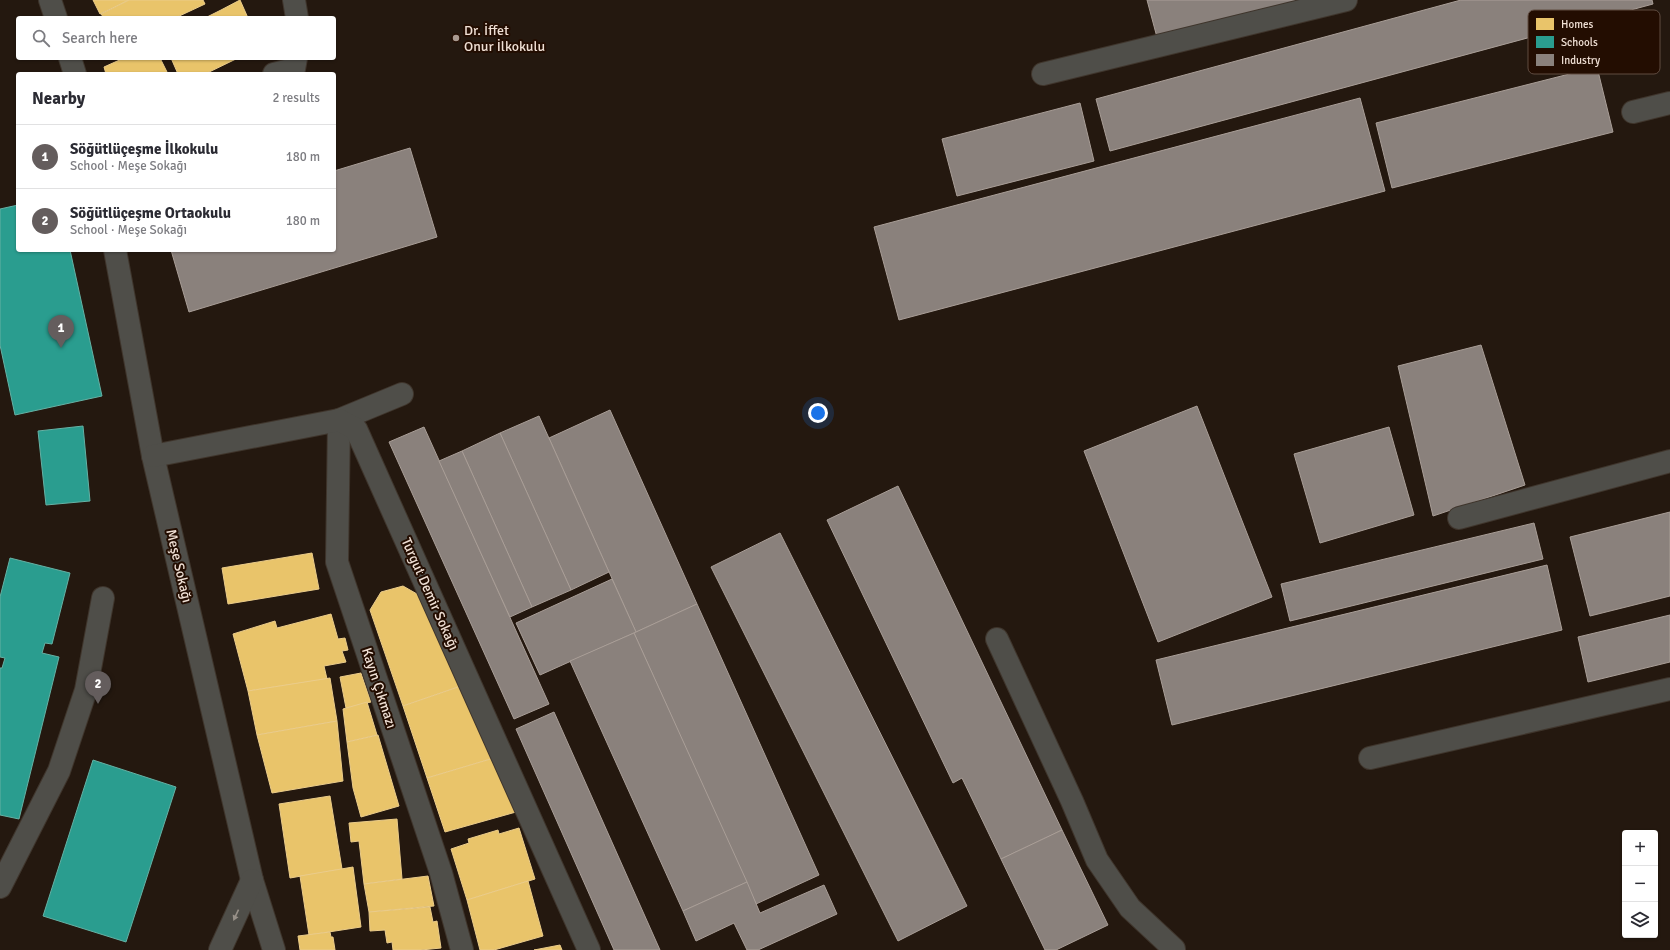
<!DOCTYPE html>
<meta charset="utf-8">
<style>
body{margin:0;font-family:Signika,sans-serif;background:#f2f2f3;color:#2b2b33}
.controls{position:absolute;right:12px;bottom:12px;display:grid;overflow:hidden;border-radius:4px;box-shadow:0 1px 3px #0004}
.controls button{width:36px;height:36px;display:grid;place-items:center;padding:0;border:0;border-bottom:1px solid #e1e1e2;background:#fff;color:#2b2b33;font:20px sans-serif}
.you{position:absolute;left:818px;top:413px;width:14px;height:14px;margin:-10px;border:3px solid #fff;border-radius:50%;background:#1a73e8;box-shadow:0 0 0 6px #1a73e833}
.badge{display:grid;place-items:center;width:26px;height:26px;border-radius:50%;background:#645d5d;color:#fff;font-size:13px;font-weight:700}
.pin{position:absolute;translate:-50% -33px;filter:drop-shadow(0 1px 2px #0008)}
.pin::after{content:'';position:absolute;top:21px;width:14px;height:12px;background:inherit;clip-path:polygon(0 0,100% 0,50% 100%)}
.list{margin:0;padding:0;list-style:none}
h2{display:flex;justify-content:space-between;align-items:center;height:52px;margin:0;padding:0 16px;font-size:17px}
h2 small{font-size:13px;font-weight:400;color:#7c7c81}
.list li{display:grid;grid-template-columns:26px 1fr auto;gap:12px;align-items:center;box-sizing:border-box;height:64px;padding:0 16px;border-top:1px solid #e1e1e2}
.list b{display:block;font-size:15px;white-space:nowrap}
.list p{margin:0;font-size:13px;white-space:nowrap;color:#7c7c81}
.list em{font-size:13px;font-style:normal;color:#7c7c81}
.icon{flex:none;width:22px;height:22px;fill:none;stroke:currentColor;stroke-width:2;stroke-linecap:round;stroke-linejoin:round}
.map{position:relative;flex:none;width:1670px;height:950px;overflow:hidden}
.search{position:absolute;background:#fff;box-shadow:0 1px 3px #0004;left:16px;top:16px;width:320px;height:44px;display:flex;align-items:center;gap:10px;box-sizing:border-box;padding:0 14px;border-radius:4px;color:#7c7c81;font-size:15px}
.panel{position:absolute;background:#fff;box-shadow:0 1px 3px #0004;left:16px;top:72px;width:320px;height:180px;border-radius:4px}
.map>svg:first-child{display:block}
.homes{fill:#e9c46a;stroke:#ebcc8a}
.schools{fill:#2a9d8f;stroke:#65b1a4}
.industry{fill:#8a817c;stroke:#a99e97}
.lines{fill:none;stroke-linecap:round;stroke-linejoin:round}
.minor-casing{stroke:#3f352c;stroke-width:24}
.minor{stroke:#4f4e49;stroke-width:22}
.oneway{fill:#979088}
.poi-dot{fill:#a99a90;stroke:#230d01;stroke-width:1.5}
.labels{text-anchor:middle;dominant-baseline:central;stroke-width:4;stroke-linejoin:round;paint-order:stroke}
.poi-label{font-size:14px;fill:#f0e0d5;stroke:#230d01;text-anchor:start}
.street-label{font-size:14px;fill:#f0e0d5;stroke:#230d01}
.key{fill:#230d01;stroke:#604c41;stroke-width:1}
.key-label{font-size:11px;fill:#f0e0d5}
</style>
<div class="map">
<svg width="1670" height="950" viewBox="0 0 1670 950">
<rect width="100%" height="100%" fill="#24180f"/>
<g class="homes">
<path d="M93,0H129L100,14Z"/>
<path d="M129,0H203L205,4L175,18H104L101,14Z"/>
<path d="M240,0L248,18H205L221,10Z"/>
<path d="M124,58H160L168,74H106L104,67Z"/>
<path d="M171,58H238L205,74H178Z"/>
<path d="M312,553L319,589L228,604L222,568Z"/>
<path d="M403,586L431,602L464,685L403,706L370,610L381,592Z"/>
<path d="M331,614L338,639L345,638L348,650L342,651L346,662L324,666L327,679L248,691L233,634L275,621L277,628Z"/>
<path d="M361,673L371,702L346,708L340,677Z"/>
<path d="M330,678L337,721L257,735L248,691Z"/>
<path d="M464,685L494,758L427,778L403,706Z"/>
<path d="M367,702L377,735L347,742L343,709Z"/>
<path d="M337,721L343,781L272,793L257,735Z"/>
<path d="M378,735L399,806L361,817L353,788L347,742Z"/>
<path d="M494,758L516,812L445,832L427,778Z"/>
<path d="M330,796L342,869L290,878L279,804Z"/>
<path d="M397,819L402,879L364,884L359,841L351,842L349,823Z"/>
<path d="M519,828L535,879L467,900L451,849L469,843L468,839L498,830L499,834Z"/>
<path d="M353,867L361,927L309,935L300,876Z"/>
<path d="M428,876L434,906L369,912L364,884Z"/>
<path d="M528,881L543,936L494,950H480L467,900Z"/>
<path d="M430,907L433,922L437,921L441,948L421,950H393L392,942L387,943L385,930L370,931L369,912Z"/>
<path d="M330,932L331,937H333L335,950H300L298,936Z"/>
<path d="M560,945L562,950H534Z"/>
</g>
<g class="schools">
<path d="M18,205V250H70L102,396L15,415L0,345V209Z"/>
<path d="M83,426L90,501L46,505L38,431Z"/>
<path d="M10,558L70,573L52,644L45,643L42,653L59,657L19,819L0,815V668H2L5,658L0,657V597Z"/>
<path d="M93,760L176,787L126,942L43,916Z"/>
</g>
<g class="industry">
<path d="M1147,0H1314L1158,41Z"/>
<path d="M1461,0H1652L1653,4L1110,151L1096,99Z"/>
<path d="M1597,67L1613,132L1392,188L1376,123Z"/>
<path d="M1360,98L1385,191L899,320L874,227Z"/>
<path d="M1080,103L1094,161L957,196L942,139Z"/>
<path d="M410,148L437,237L189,312L171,250H334V171Z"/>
<path d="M1481,345L1525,485L1433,516L1398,366Z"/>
<path d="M1197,406L1272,597L1158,642L1084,451Z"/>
<path d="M610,410L697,604L636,632L549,438Z"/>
<path d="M539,416L609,572L571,590L500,433Z"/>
<path d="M424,427L549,704L514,719L389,442Z"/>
<path d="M1389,427L1414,515L1320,543L1294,454Z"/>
<path d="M500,433L571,590L532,607L462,451Z"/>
<path d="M462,451L532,607L510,617L439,461Z"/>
<path d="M898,486L1062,830L1001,859L962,778L953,783L827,520Z"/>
<path d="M1670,512V596L1590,616L1570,537Z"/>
<path d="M1534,523L1543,559L1290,621L1281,584Z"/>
<path d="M780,533L967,906L898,941L711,567Z"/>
<path d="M1547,565L1562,630L1172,725L1156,660Z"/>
<path d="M612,579L636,632L540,675L516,623Z"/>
<path d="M697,604L819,875L756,904L634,633Z"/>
<path d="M1670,615V662L1588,682L1578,637Z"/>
<path d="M634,633L747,882L683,911L570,661Z"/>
<path d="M554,712L660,950H614L516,729Z"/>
<path d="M1062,830L1108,925L1056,950H1045L1001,859Z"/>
<path d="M747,882L760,913L824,885L837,914L758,950H747L734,923L696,941L683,911Z"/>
</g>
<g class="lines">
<g class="minor-casing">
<g id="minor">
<path d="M50,0L56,18"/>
<path d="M294,0L297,18"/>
<path d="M70,58L75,74"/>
<path d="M274,74L294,69L296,58"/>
<path d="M1043,74L1346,0"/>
<path d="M1633,112L1670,103"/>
<path d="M115,250L153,456L252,880L274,950"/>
<path d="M402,394L339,420L337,562L441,873L462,950"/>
<path d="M153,456L339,420L356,429L589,950"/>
<path d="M1459,518L1670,461"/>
<path d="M997,639L1072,801L1097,860L1130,908L1174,949"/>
<path d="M1370,758L1670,689"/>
<path d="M0,887L59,771L86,690L103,598"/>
<path d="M220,950L252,880"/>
</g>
</g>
<use href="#minor" class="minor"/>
</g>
<defs><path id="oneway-solid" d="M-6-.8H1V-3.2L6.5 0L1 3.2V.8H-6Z"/></defs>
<use class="oneway" href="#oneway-solid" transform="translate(236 915) rotate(115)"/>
<circle class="poi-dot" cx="456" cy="38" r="4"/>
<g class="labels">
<g class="poi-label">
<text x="464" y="30">Dr. İffet<tspan x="464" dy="16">Onur İlkokulu</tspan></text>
</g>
<g class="street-label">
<text transform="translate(179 566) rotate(77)">Meşe Sokağı</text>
<text transform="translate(430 594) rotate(66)">Turgut Demir Sokağı</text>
<text transform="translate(379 688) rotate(72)">Kayın Çıkmazı</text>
</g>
</g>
<rect x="1528" y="10" width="132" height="64" rx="6" class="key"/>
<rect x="1536" y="18" width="18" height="12" fill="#e9c46a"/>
<rect x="1536" y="36" width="18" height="12" fill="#2a9d8f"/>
<rect x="1536" y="54" width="18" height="12" fill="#8a817c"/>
<g class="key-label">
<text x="1561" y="28">Homes</text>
<text x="1561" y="46">Schools</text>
<text x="1561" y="64">Industry</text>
</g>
</svg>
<div class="controls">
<button>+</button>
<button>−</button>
<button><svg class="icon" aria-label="layers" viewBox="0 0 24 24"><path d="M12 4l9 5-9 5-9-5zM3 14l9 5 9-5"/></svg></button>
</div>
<div class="you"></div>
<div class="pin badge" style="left:61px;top:348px">1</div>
<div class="pin badge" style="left:98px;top:704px">2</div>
<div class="search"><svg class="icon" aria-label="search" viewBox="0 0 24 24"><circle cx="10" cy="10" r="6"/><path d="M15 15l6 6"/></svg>Search here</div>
<section class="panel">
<h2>Nearby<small>2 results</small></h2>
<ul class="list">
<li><span class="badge">1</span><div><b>Söğütlüçeşme İlkokulu</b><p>School · Meşe Sokağı</p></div><em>180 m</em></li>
<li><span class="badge">2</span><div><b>Söğütlüçeşme Ortaokulu</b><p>School · Meşe Sokağı</p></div><em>180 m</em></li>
</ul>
</section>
</div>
